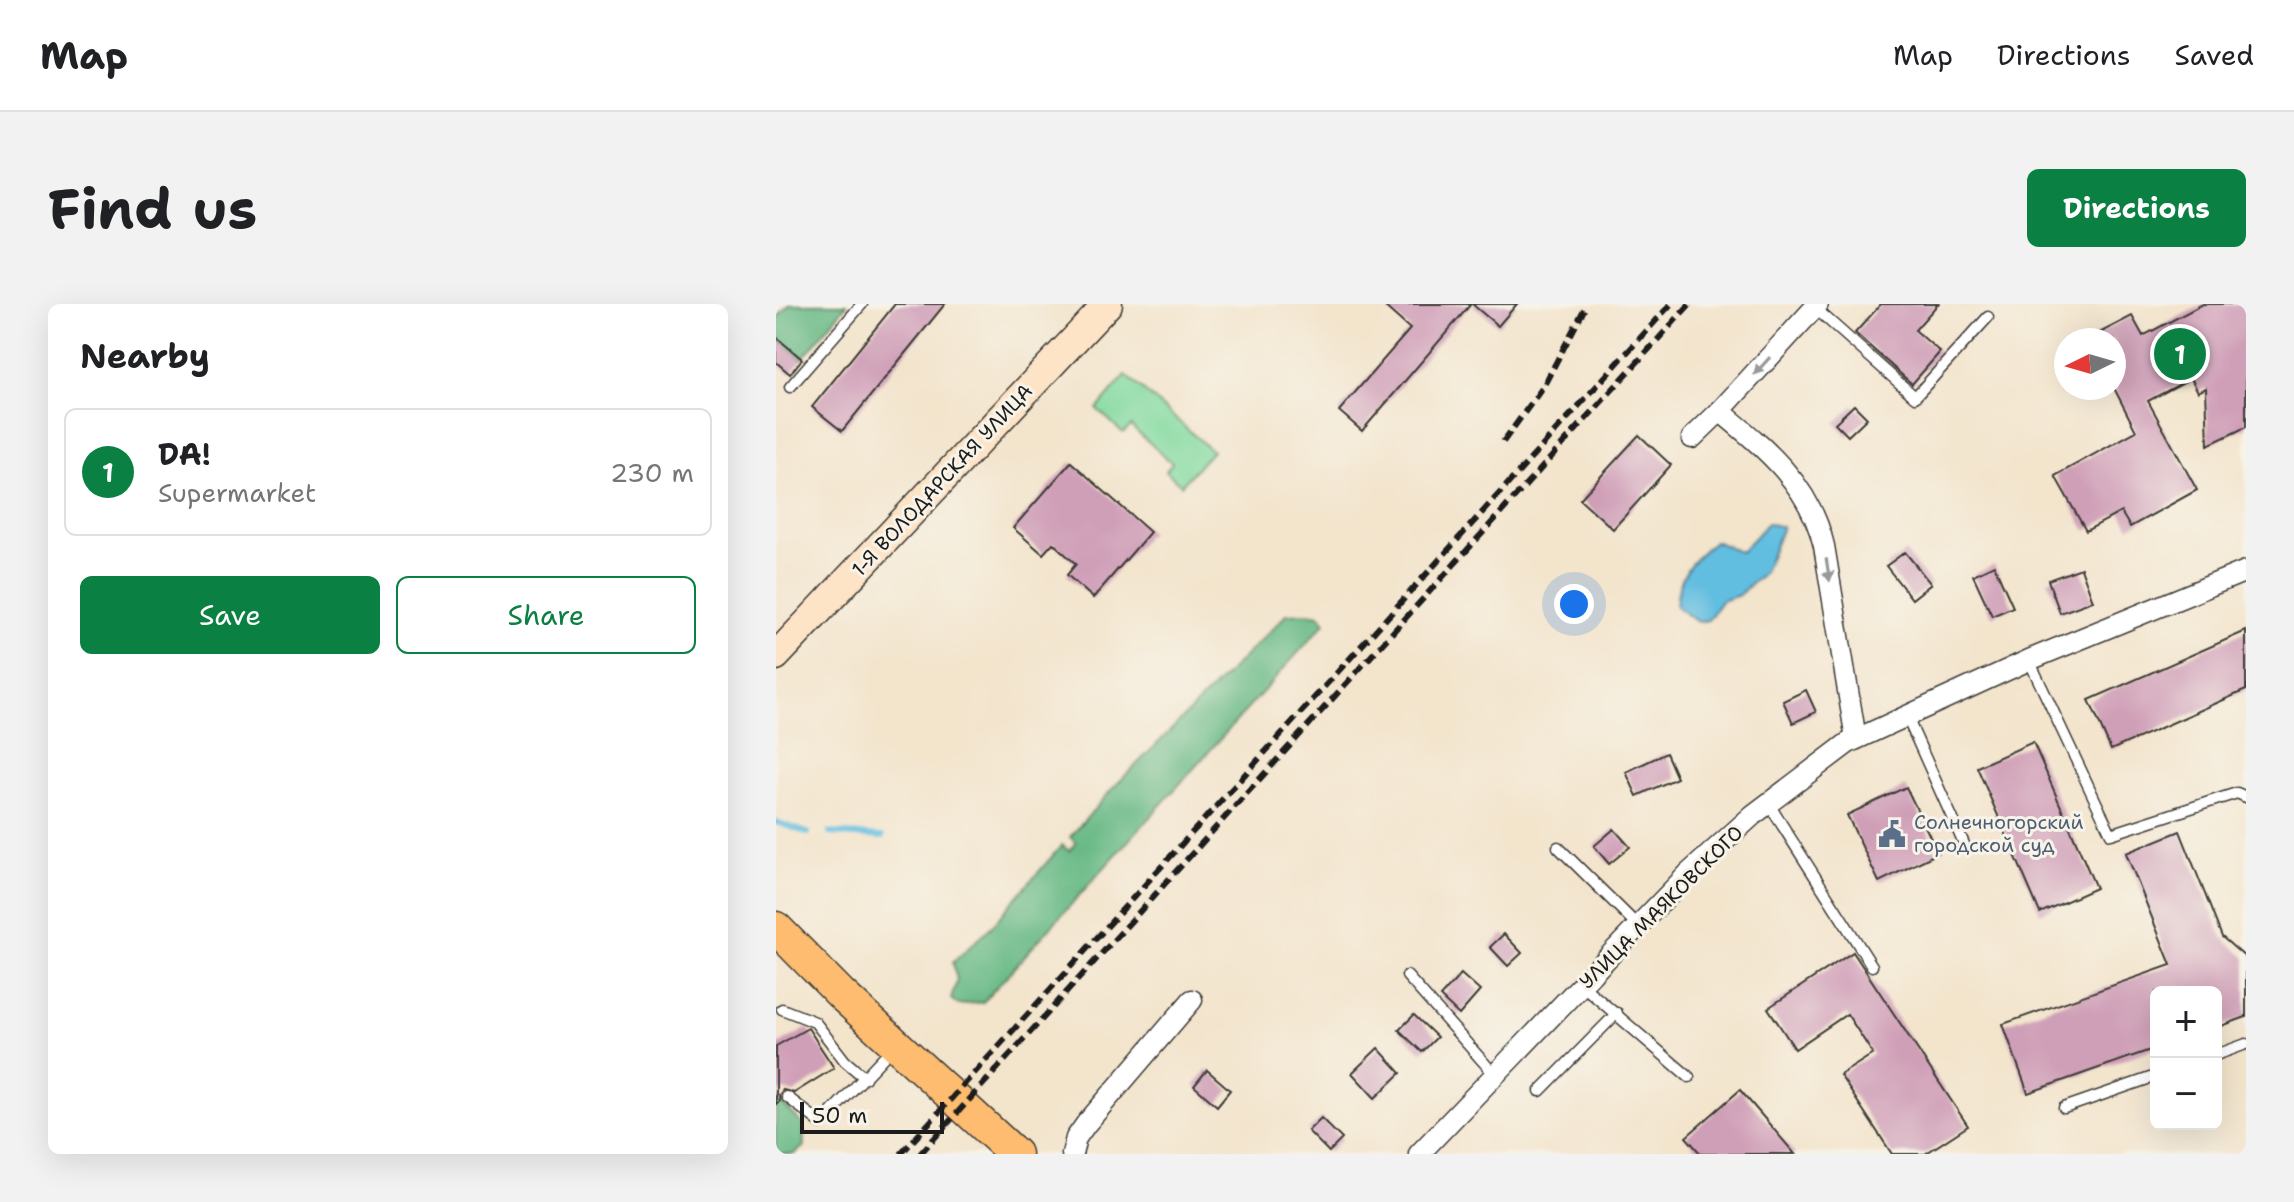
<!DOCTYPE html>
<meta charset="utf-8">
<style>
body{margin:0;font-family:"Shantell Sans",sans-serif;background:#f2f2f2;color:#202124}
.controls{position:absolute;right:24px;bottom:24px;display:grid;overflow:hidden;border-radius:12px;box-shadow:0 8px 32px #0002}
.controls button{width:72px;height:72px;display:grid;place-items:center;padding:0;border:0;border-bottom:2px solid #e0e0e0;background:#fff;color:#202124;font:40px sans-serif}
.compass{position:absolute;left:1278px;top:24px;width:72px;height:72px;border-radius:50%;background:#fff;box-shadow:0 8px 32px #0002;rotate:265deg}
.scale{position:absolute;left:24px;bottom:20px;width:144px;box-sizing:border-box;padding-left:8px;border:4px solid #1c1c1c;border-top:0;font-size:22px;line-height:28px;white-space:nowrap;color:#1c1c1c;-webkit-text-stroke:6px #f7f3e8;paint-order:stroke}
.you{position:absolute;left:798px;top:300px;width:28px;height:28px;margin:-20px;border:6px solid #fff;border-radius:50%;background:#1a73e8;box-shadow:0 0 0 12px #1a73e833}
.badge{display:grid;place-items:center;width:52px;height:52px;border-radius:50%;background:#0b8043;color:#fff;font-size:26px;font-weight:700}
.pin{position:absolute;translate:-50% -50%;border:4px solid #fff;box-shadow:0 2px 8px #0006}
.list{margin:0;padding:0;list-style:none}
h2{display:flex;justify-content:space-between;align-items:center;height:104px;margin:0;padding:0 32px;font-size:34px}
h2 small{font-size:26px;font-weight:400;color:#757577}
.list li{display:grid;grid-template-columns:52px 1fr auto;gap:24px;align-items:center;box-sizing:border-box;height:128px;margin:0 16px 16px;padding:0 16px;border:2px solid #e0e0e0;border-radius:12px}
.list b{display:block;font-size:30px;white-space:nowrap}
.list p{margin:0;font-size:26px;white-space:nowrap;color:#757577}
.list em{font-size:26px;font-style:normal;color:#757577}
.actions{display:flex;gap:16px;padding:24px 32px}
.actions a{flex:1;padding:18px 0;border:2px solid #0b8043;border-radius:12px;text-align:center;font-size:28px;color:#0b8043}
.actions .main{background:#0b8043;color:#fff}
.map{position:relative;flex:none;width:1470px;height:850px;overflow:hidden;border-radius:12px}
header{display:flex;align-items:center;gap:48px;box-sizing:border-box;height:112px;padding:0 40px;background:#fff;border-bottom:2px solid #e0e0e0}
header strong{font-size:38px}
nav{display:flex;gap:44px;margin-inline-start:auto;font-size:28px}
.intro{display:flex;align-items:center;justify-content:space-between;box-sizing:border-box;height:192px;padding:0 48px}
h1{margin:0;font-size:56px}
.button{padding:20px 36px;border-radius:12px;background:#0b8043;color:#fff;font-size:28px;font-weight:700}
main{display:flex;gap:48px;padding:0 48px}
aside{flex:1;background:#fff;border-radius:12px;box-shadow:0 8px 32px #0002}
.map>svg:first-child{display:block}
.green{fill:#80d99e;stroke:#4e7a5d;stroke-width:2}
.forest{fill:#68b985;stroke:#426a50;stroke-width:2}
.water{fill:#62bee0;stroke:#3f6d7e;stroke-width:2}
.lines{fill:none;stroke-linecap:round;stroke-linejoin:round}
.stream{stroke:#62bee0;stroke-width:6}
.building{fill:#cf9eb7}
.lane-casing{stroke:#3c3a36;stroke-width:13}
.street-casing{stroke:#3c3a36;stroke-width:23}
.secondary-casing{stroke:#3c3a36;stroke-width:31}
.primary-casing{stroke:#3c3a36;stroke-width:35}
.lane{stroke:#fff;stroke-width:10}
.street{stroke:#fff;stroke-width:20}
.secondary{stroke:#fee4c6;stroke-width:28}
.primary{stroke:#fdbc70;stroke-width:32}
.rail{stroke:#1c1c1c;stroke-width:6;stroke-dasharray:12 6;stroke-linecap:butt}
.oneway{fill:#999}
.labels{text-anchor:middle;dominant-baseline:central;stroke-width:6;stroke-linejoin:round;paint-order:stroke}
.street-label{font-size:20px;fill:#1c1c1c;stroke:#f7f3e8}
.service-label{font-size:20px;fill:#4e5e75;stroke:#f7f3e8;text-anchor:start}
</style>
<header>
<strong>Map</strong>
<nav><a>Map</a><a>Directions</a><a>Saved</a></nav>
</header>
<div class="intro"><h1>Find us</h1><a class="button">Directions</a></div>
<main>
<aside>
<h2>Nearby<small></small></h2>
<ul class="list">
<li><span class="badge">1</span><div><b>DA!</b><p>Supermarket</p></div><em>230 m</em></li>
</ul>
<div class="actions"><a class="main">Save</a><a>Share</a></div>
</aside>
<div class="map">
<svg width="1470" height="850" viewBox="0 0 1470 850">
<rect width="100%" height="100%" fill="#f7f3e8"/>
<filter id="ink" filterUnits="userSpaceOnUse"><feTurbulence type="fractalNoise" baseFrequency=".0125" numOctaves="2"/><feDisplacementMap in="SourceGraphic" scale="16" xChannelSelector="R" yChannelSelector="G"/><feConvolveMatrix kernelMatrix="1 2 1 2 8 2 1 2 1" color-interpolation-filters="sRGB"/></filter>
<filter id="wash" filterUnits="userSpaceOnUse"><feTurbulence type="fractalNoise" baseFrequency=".006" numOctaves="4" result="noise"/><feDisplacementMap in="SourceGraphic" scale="32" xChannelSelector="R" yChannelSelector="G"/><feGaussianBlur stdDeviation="1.8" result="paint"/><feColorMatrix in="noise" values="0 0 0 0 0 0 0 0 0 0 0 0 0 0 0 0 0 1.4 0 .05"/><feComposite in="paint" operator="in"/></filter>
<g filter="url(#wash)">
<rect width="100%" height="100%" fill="#f3e4cc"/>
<path class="green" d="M350,71L436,147L405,181L390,167L396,159L355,122L347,129L321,105Z"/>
<g class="forest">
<path d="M14,0H71L26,55L0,33V15Z"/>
<path d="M531,309L544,311L549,319L207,698L182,701L175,695L181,677L177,658L215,623L286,541L293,547L300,539L294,533L338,483L511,310Z"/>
<path d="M0,794L27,820L28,842L19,850H0Z"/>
</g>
<path class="water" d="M991,219L1006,223L988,268L963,291L945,297L932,316L921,318L900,302C902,271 915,257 938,237L965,248Z"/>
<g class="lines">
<g class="stream">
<path d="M0,518L32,529"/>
<path d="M54,529L106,533"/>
</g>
</g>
<g id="blocks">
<g class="building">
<path d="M119,0H169L66,127L36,103Z"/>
<path d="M606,0H695L586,127L563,107L634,25Z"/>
<path d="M696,0H741L722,22Z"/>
<path d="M1105,0H1162L1139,26L1164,48L1136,80L1079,29Z"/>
<path d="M1427,0H1470V123L1432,141L1430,84L1422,88L1415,74L1372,97L1421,186L1354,223L1345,208L1310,227L1279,172L1360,127L1338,84V36H1310L1356,12L1367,32Z"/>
<path d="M0,33L26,55L14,70L0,58Z"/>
<path d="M1078,101L1091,114L1072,132L1059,119Z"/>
<path d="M863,131L895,161L837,225L804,195Z"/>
<path d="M295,158L374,228L317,294L291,271L300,260L277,239L267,250L237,224Z"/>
<path d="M1129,248L1155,280L1136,295L1110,262Z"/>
<path d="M1218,261L1237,303L1216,312L1197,271Z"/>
<path d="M1305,264L1317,297L1284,309L1272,276Z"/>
<path d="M1470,327V386L1335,446L1313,396Z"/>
<path d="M1030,386L1040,408L1017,419L1007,397Z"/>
<path d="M1257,438L1320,584L1264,609L1201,463Z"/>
<path d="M890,449L901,474L861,492L850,468Z"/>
<path d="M1130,483L1162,549L1103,578L1071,511Z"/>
<path d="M838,525L854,543L833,560L818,542Z"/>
<path d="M1404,527L1446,633L1470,654V713L1440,724V688H1380V744L1252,789L1227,720L1395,661L1350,549Z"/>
<path d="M728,630L746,649L732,662L714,643Z"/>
<path d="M1077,648L1192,822L1149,850H1116L1064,771L1097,750L1071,710L1019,745L992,704Z"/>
<path d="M685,670L704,687L683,711L664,693Z"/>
<path d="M638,711L661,733L646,748L623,726Z"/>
<path d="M32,724L58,764L18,789L7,786L3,791L4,797L0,800V742Z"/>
<path d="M602,744L625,769L599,794L576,769Z"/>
<path d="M431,766L454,786L441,802L418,782Z"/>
<path d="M964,786L1019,850H925L910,833Z"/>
<path d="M545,814L566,835L553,848L532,827Z"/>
</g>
</g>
</g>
<g filter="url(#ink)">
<use href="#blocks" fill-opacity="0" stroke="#3c3a36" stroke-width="2"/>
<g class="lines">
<g class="lane-casing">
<g id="lane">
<path d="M1039,4L1139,93L1212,13"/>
<path d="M14,83L86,0"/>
<path d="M1253,356L1335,530L1461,489L1470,493"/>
<path d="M1130,411L1188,540"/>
<path d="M992,499L1096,662"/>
<path d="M782,543L861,621"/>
<path d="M631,672L719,771"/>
<path d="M807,682L913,773"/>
<path d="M6,705L39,718L69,757L89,774"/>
<path d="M1440,751L1470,740"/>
<path d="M764,787L841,709"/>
<path d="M11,793L45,819L118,742"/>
<path d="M1288,804L1380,772"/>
</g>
</g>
<g class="street-casing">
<g id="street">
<path d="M1042,0L944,107C990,145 1034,181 1048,242L1080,435"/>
<path d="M916,134L944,107"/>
<path d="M296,850L300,834L310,820L416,696"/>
<path d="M643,850L913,569L977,511L1072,439L1253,356L1470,267"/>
</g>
</g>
<g class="secondary-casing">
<path id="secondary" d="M0,352L332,0"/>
</g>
<g class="primary-casing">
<path id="primary" d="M0,624L65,690L239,850"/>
</g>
<use href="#lane" class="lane"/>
<use href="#street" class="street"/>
<use href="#secondary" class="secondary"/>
<use href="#primary" class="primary"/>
<g class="rail">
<path d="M727,138L767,83L811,0"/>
<path d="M125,850L895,0"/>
<path d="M144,850L914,0"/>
</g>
</g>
<defs><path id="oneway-solid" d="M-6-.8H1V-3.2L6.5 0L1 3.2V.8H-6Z" transform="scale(2)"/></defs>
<g class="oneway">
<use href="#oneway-solid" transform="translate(986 62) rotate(132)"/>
<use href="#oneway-solid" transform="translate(1052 266) rotate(81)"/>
</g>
</g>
<defs>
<g id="civic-bare" transform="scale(2.16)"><path d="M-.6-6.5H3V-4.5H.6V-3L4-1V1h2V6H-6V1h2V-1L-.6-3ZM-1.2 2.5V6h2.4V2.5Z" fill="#5c6f8a" stroke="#f7f3e8" stroke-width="2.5" paint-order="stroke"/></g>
</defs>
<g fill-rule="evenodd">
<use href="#civic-bare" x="1116" y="530"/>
</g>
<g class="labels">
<g class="street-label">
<text transform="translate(166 176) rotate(-47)">1-Я ВОЛОДАРСКАЯ УЛИЦА</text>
<text transform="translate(885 603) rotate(-45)">УЛИЦА МАЯКОВСКОГО</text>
</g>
<g class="service-label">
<text x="1138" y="518">Солнечногорский<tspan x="1138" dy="23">городской суд</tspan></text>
</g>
</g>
</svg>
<div class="controls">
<button>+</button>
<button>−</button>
</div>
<svg class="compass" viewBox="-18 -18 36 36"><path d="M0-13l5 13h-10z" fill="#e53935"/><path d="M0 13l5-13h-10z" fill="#757577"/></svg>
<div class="scale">50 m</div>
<div class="you"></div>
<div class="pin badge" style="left:1404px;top:50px">1</div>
</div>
</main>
